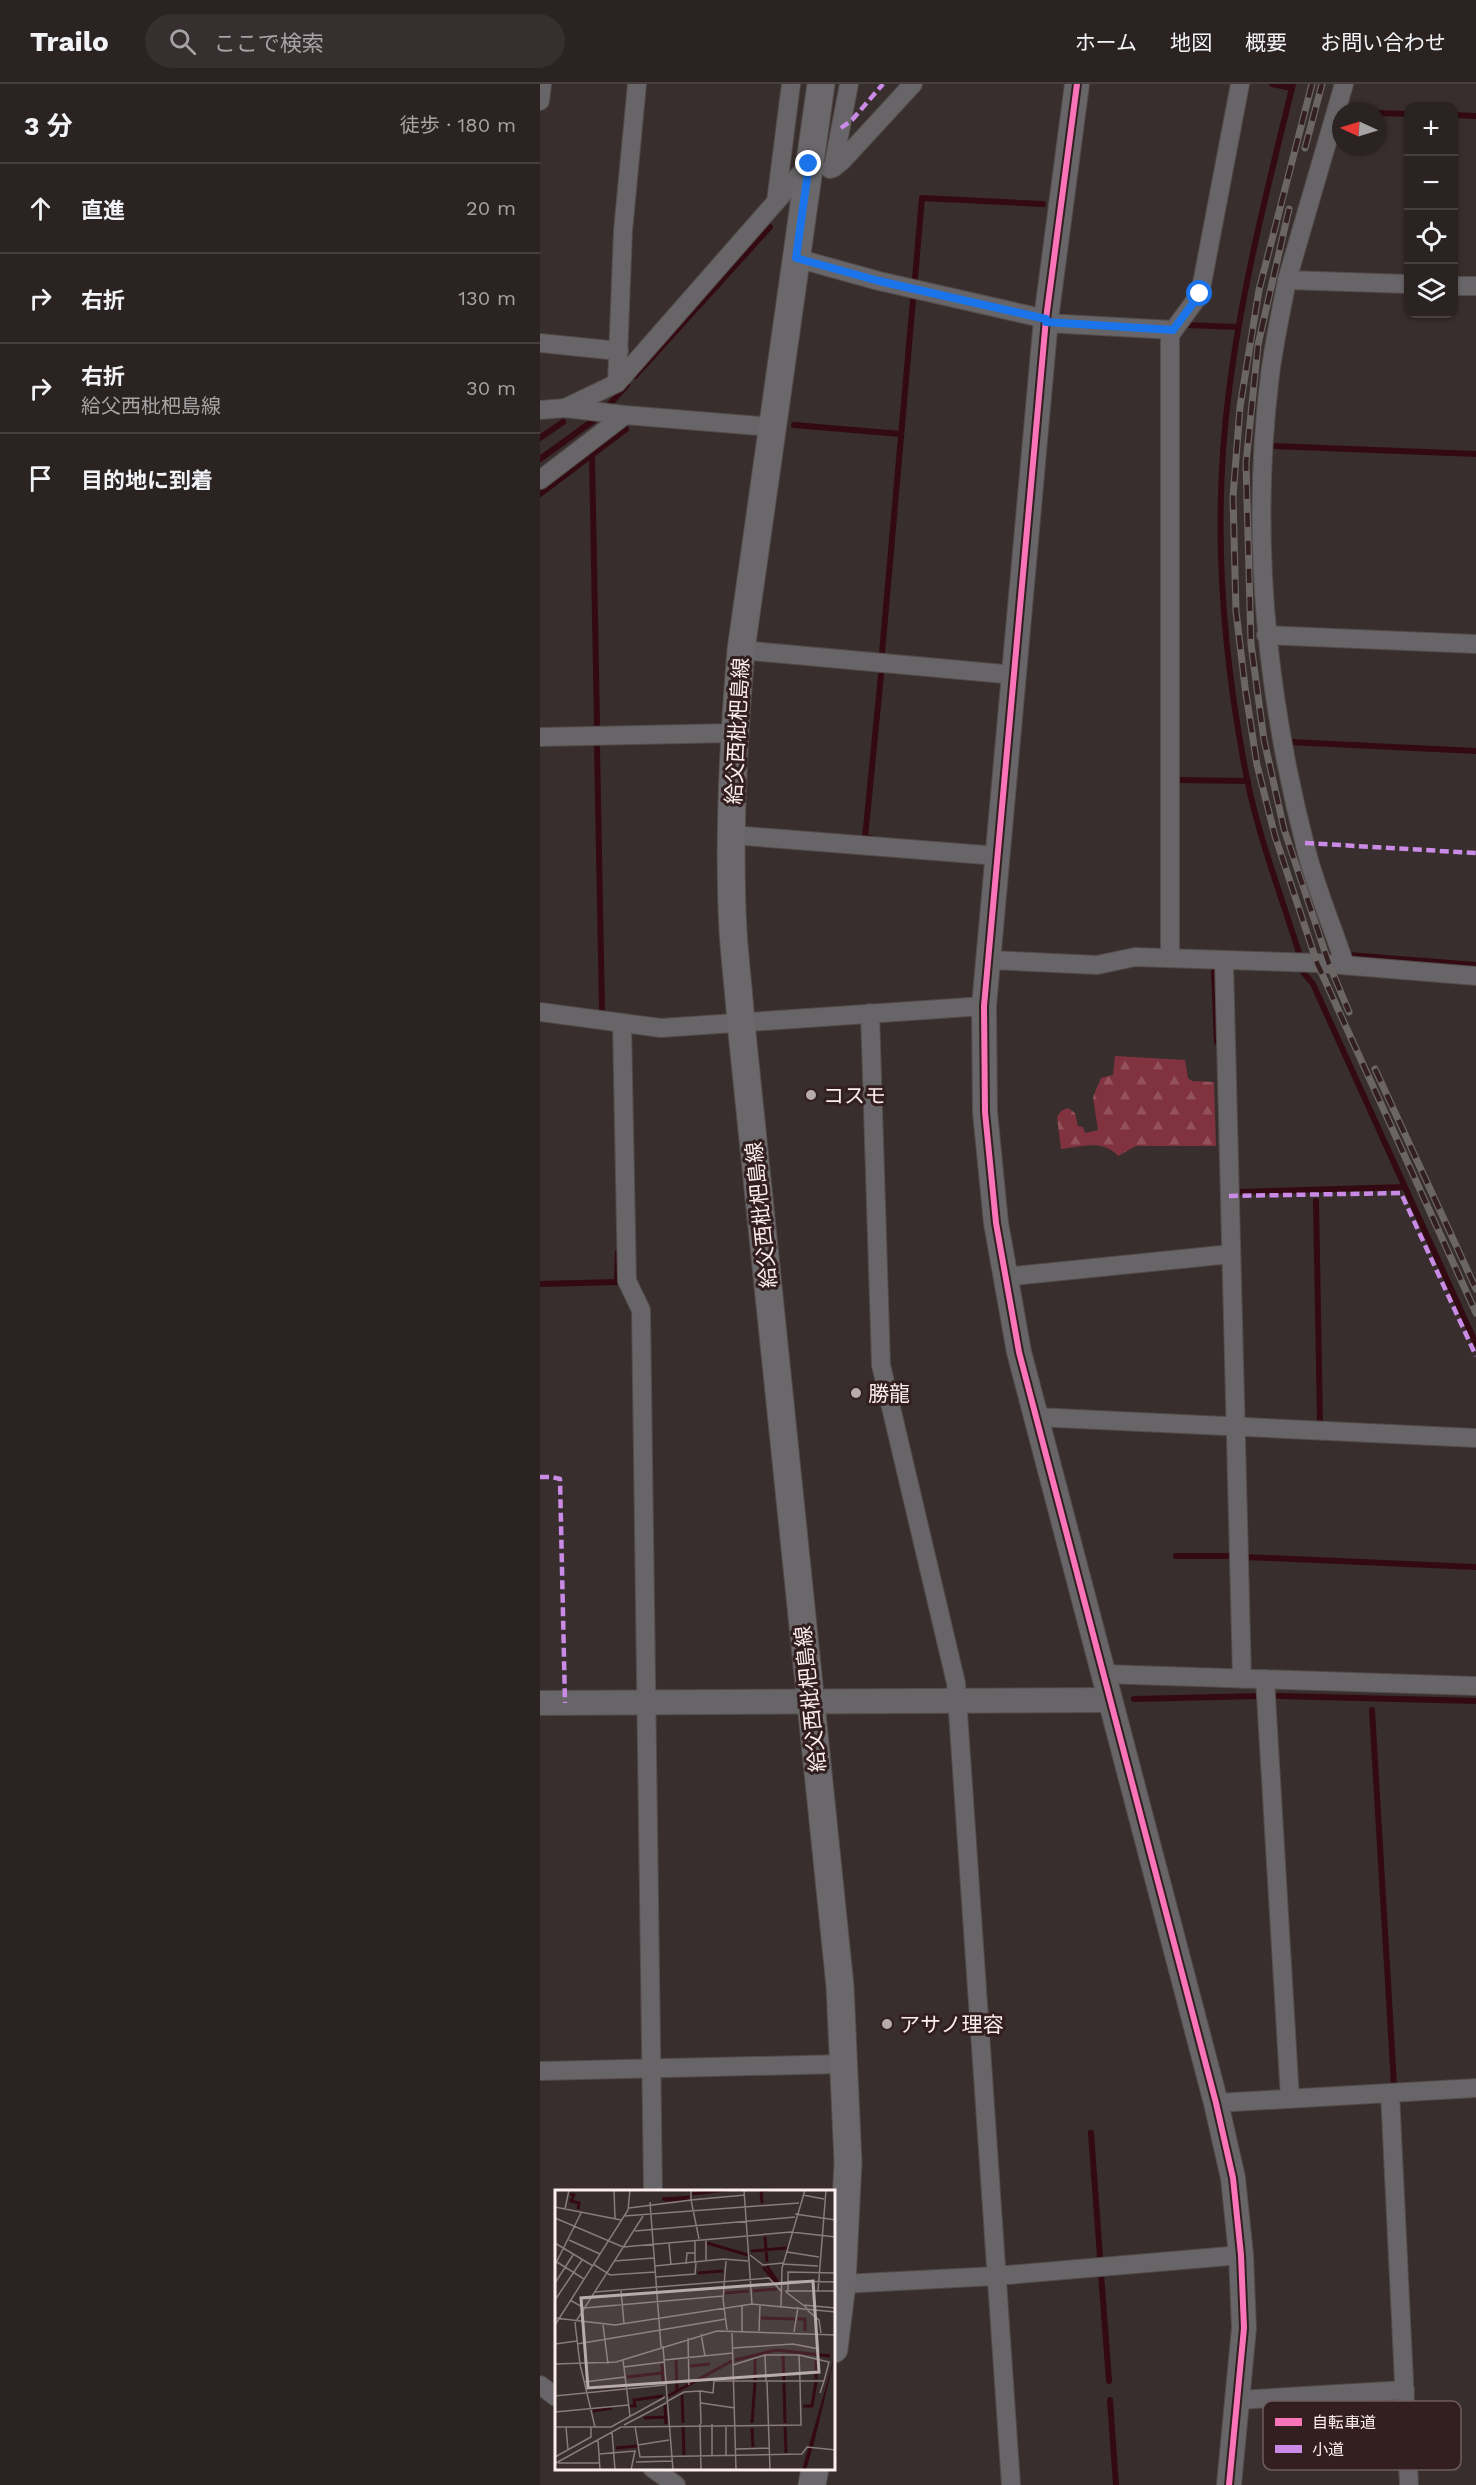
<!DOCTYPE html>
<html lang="ja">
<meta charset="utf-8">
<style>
body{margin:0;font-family:"Work Sans","Noto Sans JP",sans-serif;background:#372f2f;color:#f1f3f6}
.controls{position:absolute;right:18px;top:18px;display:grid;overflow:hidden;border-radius:12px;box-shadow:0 2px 4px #0004}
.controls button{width:54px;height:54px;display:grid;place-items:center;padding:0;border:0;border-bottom:2px solid #473f40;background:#2b2222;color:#f1f3f6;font:30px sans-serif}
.compass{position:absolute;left:792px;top:18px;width:54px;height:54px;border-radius:50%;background:#2b2222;box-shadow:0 2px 4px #0004;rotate:274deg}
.stop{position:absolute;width:18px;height:18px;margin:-14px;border:4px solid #1a73e8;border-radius:50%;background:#fff}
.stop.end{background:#1a73e8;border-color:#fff;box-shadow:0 2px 6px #0008}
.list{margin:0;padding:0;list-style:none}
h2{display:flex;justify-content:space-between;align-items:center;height:78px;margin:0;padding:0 24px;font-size:26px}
h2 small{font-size:20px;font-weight:400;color:#a6a4a5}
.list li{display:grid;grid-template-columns:39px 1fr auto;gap:18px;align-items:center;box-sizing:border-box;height:90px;padding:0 24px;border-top:2px solid #473f40}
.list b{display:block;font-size:22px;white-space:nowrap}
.list p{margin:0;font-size:20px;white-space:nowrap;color:#a6a4a5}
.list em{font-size:20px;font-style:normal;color:#a6a4a5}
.icon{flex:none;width:33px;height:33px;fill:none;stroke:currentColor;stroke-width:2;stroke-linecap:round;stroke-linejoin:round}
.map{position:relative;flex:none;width:936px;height:2401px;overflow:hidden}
header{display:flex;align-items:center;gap:36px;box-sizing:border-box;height:84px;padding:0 30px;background:#2b2222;border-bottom:2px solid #473f40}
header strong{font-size:28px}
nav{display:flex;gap:33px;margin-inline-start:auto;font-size:21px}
.search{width:420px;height:54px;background:#372f2f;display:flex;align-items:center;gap:15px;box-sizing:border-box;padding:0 21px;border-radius:33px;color:#a6a4a5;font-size:22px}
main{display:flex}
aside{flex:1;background:#2b2222}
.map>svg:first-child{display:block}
.forest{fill:url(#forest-firs)}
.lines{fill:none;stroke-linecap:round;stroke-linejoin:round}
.stream{stroke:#340a12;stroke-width:6}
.minor-casing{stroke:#534a4a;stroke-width:20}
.tertiary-casing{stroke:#534a4a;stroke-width:26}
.secondary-casing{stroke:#534a4a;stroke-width:29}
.minor{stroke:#676568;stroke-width:18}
.tertiary{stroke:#676568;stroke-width:24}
.secondary{stroke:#6a686a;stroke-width:27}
.rail-casing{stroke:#6b6565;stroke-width:7}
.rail{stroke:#331f20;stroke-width:4.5;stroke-dasharray:14;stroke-linecap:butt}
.quiet{stroke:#ca8be6;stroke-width:4.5;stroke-dasharray:9 4.5;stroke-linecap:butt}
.cycleway-casing{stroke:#331f20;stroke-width:10}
.cycleway{stroke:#fb73b8;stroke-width:6}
.route{stroke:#1a73e8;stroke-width:8}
.poi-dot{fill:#b8abab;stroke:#331f20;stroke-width:2}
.labels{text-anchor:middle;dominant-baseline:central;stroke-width:6;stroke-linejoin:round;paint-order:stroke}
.street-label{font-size:21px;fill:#fceeee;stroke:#331f20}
.poi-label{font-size:21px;fill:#fceeee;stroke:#331f20;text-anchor:start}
.inset-river{fill:none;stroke:#340a12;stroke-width:3}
.inset-road{fill:none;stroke:#877b7b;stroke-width:1.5}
.view{fill:#b8abab;fill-opacity:0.15;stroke:#b8abab;stroke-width:3}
.inset-edge{fill:none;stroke:#fceeee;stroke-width:3}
.key{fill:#331f20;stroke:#6f5d5e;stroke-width:1.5}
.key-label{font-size:16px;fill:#fceeee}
</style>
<header>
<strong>Trailo</strong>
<div class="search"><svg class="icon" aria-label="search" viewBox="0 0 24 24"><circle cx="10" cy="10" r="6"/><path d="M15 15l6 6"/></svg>ここで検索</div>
<nav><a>ホーム</a><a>地図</a><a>概要</a><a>お問い合わせ</a></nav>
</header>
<main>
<aside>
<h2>3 分<small>徒歩 · 180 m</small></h2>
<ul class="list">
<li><svg class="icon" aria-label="ahead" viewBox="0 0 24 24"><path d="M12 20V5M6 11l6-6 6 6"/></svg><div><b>直進</b></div><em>20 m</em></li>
<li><svg class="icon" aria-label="right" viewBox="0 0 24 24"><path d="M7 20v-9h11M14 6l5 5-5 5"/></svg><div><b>右折</b></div><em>130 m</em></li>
<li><svg class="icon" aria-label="right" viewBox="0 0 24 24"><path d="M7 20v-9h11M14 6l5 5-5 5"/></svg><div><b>右折</b><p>給父西枇杷島線</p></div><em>30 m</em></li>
<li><svg class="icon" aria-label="arrive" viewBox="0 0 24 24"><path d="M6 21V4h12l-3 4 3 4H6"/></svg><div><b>目的地に到着</b></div></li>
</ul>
</aside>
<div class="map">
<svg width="936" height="2401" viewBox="0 0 936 2401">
<defs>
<pattern id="forest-firs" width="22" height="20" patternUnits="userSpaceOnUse" patternTransform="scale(1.5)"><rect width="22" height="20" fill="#80333e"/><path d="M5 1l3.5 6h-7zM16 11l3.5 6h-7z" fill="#93515a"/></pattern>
</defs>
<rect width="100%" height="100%" fill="#392e2e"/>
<path class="forest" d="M575,972L645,976L648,994L652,997L674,998L676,1062H596L578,1072C563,1055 540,1063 521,1065L517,1033L521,1027L528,1024L535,1029L538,1042L543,1043L545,1049L558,1046L553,1013L561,994L573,991Z"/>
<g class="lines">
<g class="stream">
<path d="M732,0L752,4"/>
<path d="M753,0C728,102 702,203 689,307C672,436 682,568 707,695C719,754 741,811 759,869"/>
<path d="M837,29L868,30"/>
<path d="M914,31L936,32"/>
<path d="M375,194L382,114L503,120"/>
<path d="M646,241L698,243"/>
<path d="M95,292L230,143"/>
<path d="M69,321L87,301"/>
<path d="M254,341L361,350"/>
<path d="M0,354L23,338"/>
<path d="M733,362L936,370"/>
<path d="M52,372L57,640"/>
<path d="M0,375L54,336"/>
<path d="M0,410L86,345"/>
<path d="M342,569L373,216"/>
<path d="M750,658L936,667"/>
<path d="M57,663L62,926"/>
<path d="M637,696L708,697"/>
<path d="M331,754H325L341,591"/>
<path d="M809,871L936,881"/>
<path d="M674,887L677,958"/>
<path d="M763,888L773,900L936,1260"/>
<path d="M698,1108L864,1103"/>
<path d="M776,1117L780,1339"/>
<path d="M0,1200L77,1198L78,1168"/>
<path d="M636,1472H688"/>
<path d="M705,1473L936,1483"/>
<path d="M738,1612L936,1617"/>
<path d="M594,1615L719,1612"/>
<path d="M832,1626L854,2001"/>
<path d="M551,2049L560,2173"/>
<path d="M561,2190L569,2297"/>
<path d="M570,2316L576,2401"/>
</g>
<g class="minor-casing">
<g id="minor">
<path d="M804,0L747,196L868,200"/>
<path d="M0,17L2,0"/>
<path d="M293,84L302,77L373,0"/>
<path d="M290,85L293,84L309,0"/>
<path d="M236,118L251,0"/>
<path d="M256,174L339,197L506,235"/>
<path d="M747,196C741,228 734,259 730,291C710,452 726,612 767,769C777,807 793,844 805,881"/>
<path d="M914,202H936"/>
<path d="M506,239L633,246"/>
<path d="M0,259L79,267"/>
<path d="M77,299L83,147L97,0"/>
<path d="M25,324L77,299L269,80"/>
<path d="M0,326L25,324L85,331L232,343"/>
<path d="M0,396L85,331"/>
<path d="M726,551L936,560"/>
<path d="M201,566L475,591"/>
<path d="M0,653L194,649"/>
<path d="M192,751L458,772"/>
<path d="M630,874V251L660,210L700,0"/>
<path d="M449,876L557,881L595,873L777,879L936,892"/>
<path d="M684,877L702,1595"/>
<path d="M0,928L121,944L444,922"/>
<path d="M330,929L341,1281L416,1599L471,2401"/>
<path d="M82,940L87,1197L101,1226L113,2107"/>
<path d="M464,1193L691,1170"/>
<path d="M495,1333L936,1354"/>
<path d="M563,1590L936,1602"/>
<path d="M725,1595L750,2015"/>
<path d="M0,1987L304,1980"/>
<path d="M850,2009L869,2401"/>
<path d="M676,2019L936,2004"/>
<path d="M302,2200L456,2192L701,2171"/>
<path d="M0,2301L16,2313"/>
<path d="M699,2316L865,2306"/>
<path d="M112,2384L136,2401"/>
</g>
</g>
<g class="tertiary-casing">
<g id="tertiary">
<path d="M537,0L506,235L444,922L445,1028L456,1139L479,1268L676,2019L693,2094L701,2171L704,2244L689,2401"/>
<path d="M0,1619L569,1616"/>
</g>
</g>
<g class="secondary-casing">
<g id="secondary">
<path d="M281,0L201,566C193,660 188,754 193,847C195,878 199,909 201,939L300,1902L308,2078L302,2200L294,2265"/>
<path d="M272,2401L275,2384"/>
</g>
</g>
<use href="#minor" class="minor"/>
<use href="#tertiary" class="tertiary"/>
<use href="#secondary" class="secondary"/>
<g class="rail-casing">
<g id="rail">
<path d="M772,0L719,206L700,323L693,413L696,527L705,603L717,681L735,752L777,879L936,1229"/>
<path d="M765,64L782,0"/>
<path d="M749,125L718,261L706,379L711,560L724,656L744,745L789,880L809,928"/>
<path d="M835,985L936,1205"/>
</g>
</g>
<use href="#rail" class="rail"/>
<g class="quiet">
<path d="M301,44L312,36L343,0"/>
<path d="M765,759L936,769"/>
<path d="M689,1112L861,1109L936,1272"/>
<path d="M0,1393H12L20,1395L25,1619"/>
</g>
<g class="cycleway-casing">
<path id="cycleway" d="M537,0L506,235L444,922L445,1028L456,1139L479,1268L676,2019L693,2094L701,2171L704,2244L689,2401"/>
</g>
<use href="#cycleway" class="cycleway"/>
</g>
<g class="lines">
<path class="route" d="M269,80L256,174L339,197L506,235V238L633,246L660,210"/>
</g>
<g class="poi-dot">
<circle cx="271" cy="1011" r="6"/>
<circle cx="316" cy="1309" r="6"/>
<circle cx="347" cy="1940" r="6"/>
</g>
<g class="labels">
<g class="street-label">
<text transform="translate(197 647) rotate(-87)">給父西枇杷島線</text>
<text transform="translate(221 1131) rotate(-96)">給父西枇杷島線</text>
<text transform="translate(270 1615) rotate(-96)">給父西枇杷島線</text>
</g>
<g class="poi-label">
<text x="283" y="1011">コスモ</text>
<text x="328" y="1309">勝龍</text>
<text x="359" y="1940">アサノ理容</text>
</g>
</g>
<g transform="translate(15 2106)">
<rect width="280" height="280" fill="#392e2e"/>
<path d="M280,165L259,253L251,280H247Z" fill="#340a12"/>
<path class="inset-river" d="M15,4L19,5L16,11L24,13L23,19M137,4L172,0M107,9L135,7M109,10L134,9M207,13L206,1L214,0M210,47L212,72M152,53L193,65M196,61L232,58M212,76L224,94M208,77L222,94M143,83L168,81M198,101L222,99M170,103L194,101M206,128L240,129M243,129H250V141M228,165L229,191M200,169V191M121,170L122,201M180,170L221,160L275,166M261,170V189M107,174L108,194M135,176L155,174M72,187L107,183M229,193L230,233M127,205L128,233M113,206L177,171M110,215L111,234M75,216H80L79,210L108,206M248,216H257L261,192M38,221L57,218M89,228L110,227M197,233L200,193M128,237L129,265M230,237L231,263M197,238L198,257M61,258L83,256"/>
<path class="inset-road" d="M59,0L60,29M189,0L197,114M248,5L269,9M95,12L106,157M0,17L66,30M74,18L136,10V0M10,19L14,0M240,24L281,30M69,26L244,13M0,28L68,57L236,42L281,47M80,41L240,27M144,49L136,10L190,5M14,50L45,64M151,50V71M140,51V73M0,53L38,76M114,53L116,75M232,62L264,67M195,65L208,75L228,73M59,71L99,68M171,71L168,109L172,140M2,72L29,89M38,74L55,85L100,82M131,74L132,63H140M228,74L263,76M0,75L26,23M100,76L168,69L193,71M101,87L140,84L141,73M233,91L281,92M0,93L18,65M66,100L69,134M230,101H281M233,101V82L281,83M263,101L271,0M40,102L214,88L227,102M231,102L252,118M0,110L27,70M15,110L29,118L168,106M248,115L281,118M226,116L227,78L250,0M252,120L264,130L266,143M0,128L60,135L197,114L281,122M0,135L73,20L75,0M48,135L53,174M177,141L181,280M187,141V116M204,141L205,115M239,142L243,117M146,144L150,166M133,148L134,195M0,154L22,151M22,154L171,129M108,156L118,280M178,158L238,154L264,159M210,165L211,192M68,170L75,226M109,170L178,163M0,174L61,172L162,141L281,145M178,175L210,165H244M69,177L109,172M29,192L70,187M212,192L215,280M265,203L269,191L274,172L244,165L245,191H269M0,206L110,195M111,212L129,202L145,201M146,213L180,218M0,222L74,215M145,234L146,280M157,234V266M69,235L111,213M80,236L85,267L247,264L252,257L281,260M0,237H56L110,207M11,237L13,260M40,237L25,174L20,133L88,26M57,242L60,280M43,250L45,280M83,255L114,250M181,259L214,258M44,264L80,261L76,280M171,266V237M0,267L36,247V237M81,272L117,271M1,273L66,237L246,235L245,191H159L158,203L145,201L146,234M3,273H45"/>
<path class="view" d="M258,91L264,182L33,198L26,108Z"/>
<rect width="280" height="280" class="inset-edge"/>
</g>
<rect x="723" y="2317" width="198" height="69" rx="9" class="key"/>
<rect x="735" y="2334" width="27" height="8" fill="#fb73b8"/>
<rect x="735" y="2361" width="27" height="8" fill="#ca8be6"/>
<g class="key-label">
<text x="772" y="2344">自転車道</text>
<text x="772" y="2371">小道</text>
</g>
</svg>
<div class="controls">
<button>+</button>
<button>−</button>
<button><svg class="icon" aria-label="locate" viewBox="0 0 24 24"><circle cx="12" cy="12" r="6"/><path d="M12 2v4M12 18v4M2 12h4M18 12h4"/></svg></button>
<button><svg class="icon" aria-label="layers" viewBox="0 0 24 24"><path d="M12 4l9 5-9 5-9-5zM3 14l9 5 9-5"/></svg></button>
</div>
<svg class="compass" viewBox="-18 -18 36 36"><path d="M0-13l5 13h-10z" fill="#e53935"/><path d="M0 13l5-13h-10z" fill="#a6a4a5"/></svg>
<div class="stop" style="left:660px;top:210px"></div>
<div class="stop end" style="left:269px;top:80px"></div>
</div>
</main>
